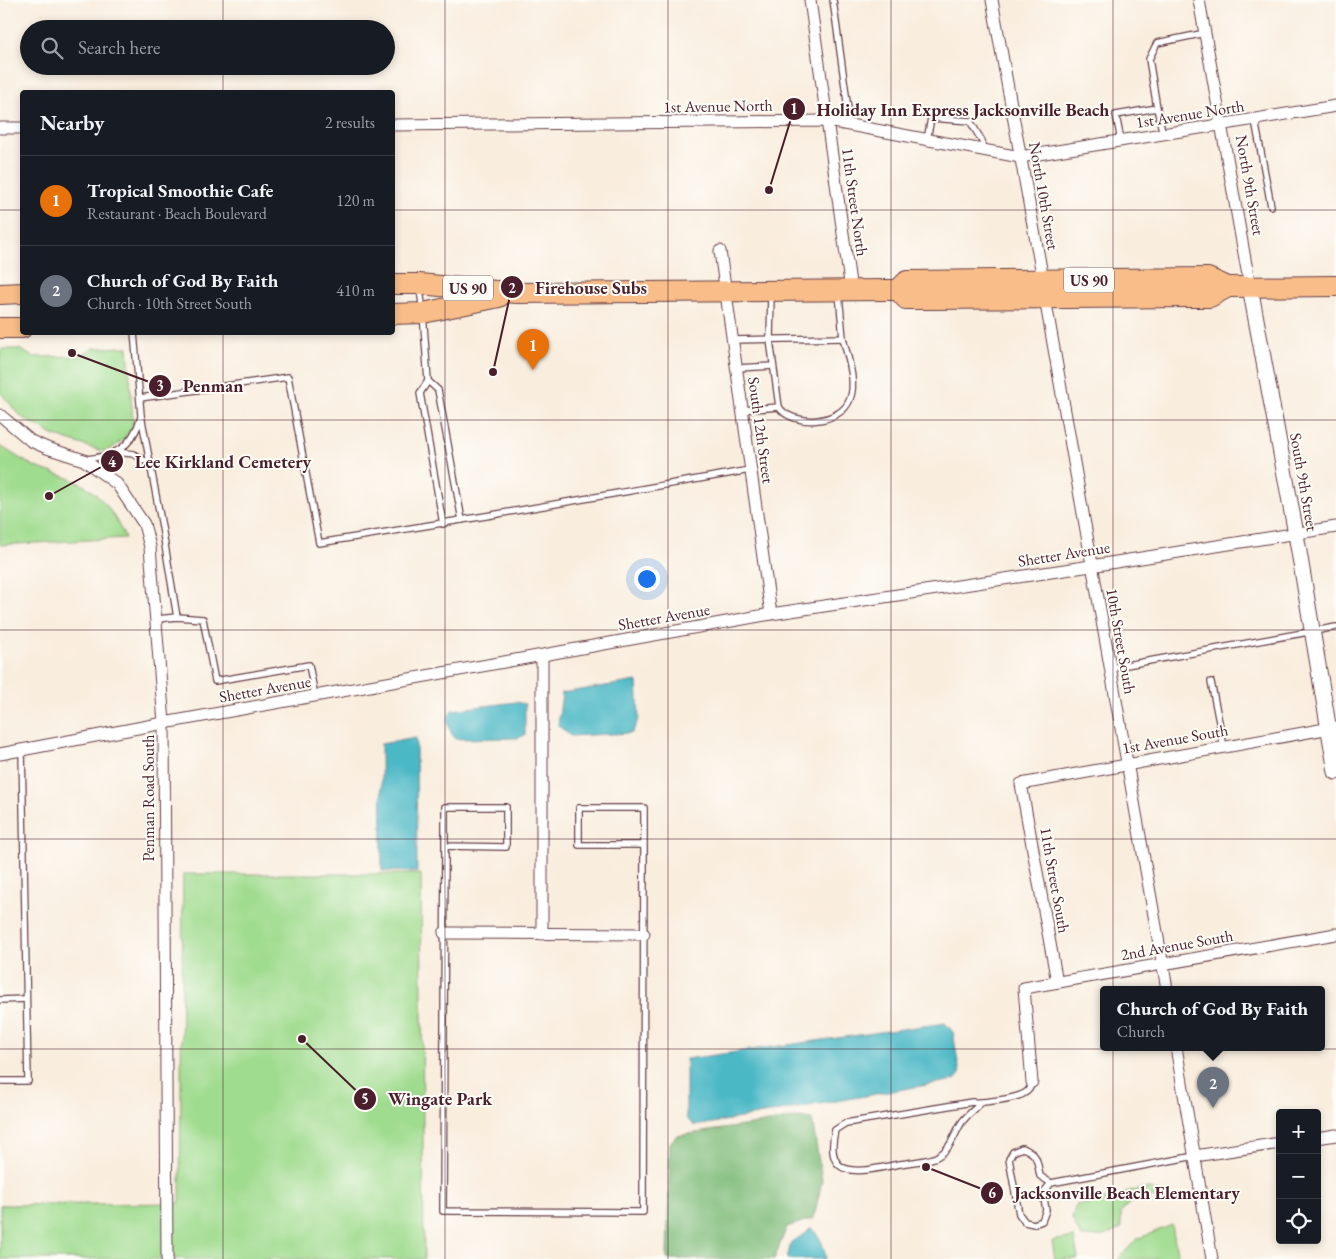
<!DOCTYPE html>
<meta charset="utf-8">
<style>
body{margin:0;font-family:"EB Garamond",serif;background:#242831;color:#f1f3f6}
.controls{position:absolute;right:15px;bottom:15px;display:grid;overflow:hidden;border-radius:5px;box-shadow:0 2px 8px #0003}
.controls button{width:45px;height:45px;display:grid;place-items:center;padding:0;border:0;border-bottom:1px solid #363941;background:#171b24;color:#f1f3f6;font:25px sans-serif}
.you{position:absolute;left:646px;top:578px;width:18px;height:18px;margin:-12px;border:4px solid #fff;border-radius:50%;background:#1a73e8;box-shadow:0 0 0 8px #1a73e833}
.badge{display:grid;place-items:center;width:32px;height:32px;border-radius:50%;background:#1f6fb2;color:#fff;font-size:16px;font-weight:700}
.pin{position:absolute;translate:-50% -41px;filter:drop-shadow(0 1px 2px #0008)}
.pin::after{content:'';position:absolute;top:26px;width:18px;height:15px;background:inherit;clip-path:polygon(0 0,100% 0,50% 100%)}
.popup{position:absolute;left:1100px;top:986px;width:225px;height:65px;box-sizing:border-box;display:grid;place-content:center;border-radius:5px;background:#171b24;filter:drop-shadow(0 1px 4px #0005);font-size:16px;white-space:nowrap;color:#9ea1a6}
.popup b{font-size:19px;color:#f1f3f6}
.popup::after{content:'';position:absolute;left:50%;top:100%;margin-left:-10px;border:10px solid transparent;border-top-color:#171b24}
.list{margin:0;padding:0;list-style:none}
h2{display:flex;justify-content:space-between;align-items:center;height:65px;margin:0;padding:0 20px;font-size:21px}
h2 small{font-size:16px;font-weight:400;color:#9ea1a6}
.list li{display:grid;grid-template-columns:32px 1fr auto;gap:15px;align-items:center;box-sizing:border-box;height:90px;padding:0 20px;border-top:1px solid #363941}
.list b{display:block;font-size:19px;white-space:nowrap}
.list p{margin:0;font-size:16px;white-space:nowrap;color:#9ea1a6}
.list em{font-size:16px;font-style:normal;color:#9ea1a6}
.icon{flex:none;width:28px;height:28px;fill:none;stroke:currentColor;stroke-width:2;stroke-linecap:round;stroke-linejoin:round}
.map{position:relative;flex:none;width:1336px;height:1259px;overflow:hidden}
.search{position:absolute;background:#171b24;box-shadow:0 2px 8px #0003;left:20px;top:20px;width:375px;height:55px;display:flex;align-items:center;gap:12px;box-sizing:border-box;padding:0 18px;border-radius:28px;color:#9ea1a6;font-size:19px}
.panel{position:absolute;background:#171b24;box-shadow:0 2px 8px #0003;left:20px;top:90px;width:375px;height:245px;border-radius:5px}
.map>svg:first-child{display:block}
.green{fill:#a0dc8f;stroke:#757e5d}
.forest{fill:#80bc7a;stroke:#656e52}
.water{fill:#4bb8c6;stroke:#4a6c78}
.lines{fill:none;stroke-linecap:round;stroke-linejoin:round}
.service-casing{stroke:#643e46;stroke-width:8}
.minor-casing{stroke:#643e46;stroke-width:13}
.tertiary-casing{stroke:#643e46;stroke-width:17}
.trunk-casing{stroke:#643e46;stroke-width:22}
.service{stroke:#fff;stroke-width:5.5}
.minor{stroke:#fff;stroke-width:11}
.tertiary{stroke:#fff;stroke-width:15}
.trunk{stroke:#f9bd89;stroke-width:20}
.grid{fill:none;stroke:#4a1f2b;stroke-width:1;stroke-opacity:0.55}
.labels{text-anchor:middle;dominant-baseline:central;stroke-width:4;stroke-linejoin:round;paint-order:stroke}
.shield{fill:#fdfcf7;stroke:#806168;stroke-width:1}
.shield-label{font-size:15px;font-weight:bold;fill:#4a1f2b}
.street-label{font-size:16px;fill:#4a1f2b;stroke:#fdfcf7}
.leader{fill:none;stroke:#4a1f2b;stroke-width:2}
.callout-dot{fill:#4a1f2b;stroke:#fdfcf7;stroke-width:2}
.mark-label{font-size:15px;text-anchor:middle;font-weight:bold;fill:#fff}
.callout-label{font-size:18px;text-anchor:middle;font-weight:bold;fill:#4a1f2b;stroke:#fdfcf7;stroke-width:4;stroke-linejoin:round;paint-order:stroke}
</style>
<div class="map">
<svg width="1336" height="1259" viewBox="0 0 1336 1259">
<rect width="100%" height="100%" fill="#fdfcf7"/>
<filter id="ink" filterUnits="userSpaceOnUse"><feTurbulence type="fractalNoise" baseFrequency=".02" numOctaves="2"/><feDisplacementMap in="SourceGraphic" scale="10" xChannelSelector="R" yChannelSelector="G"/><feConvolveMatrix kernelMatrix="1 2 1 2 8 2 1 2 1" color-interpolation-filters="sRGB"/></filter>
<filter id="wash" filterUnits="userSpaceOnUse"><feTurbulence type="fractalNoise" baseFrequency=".0096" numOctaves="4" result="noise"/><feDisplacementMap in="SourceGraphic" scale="20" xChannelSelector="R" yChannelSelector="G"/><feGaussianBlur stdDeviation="1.12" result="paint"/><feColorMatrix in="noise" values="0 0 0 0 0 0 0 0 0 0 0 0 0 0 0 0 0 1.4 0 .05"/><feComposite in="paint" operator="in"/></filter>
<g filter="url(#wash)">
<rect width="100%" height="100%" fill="#f9edde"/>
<g class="green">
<path d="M128,347L133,426L124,439L111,449L101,451L53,435L20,416L0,392V350L2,349H19L33,357L80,356L94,348Z"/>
<path d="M0,446C12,453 23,461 36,467C55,475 76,477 92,491C108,504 117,520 125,538L0,545Z"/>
<path d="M183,874H421L424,1259H0V1205L180,1203Z"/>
<path d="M1139,1189H1151L1157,1192L1156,1196L1144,1201L1132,1202L1126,1206L1121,1213V1229L1104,1236L1081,1237L1072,1219L1076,1205L1100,1201Z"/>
<path d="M1172,1225L1178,1259H1118L1137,1239Z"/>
<path d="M1074,1237L1078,1259H1055L1052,1241Z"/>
</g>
<path class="forest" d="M796,1118L812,1119L822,1180L814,1218L787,1227L774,1259H667L670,1143L676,1136Z"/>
<g class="water">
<path d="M637,681L639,718L632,733L570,736L558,725L562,693Z"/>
<path d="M516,702L525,704V735L518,738L455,739C448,728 445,721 452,710Z"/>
<path d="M416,738L417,872L382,871L381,744Z"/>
<path d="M945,1023L953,1032L960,1074L955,1080L701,1125H693L686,1118V1059Z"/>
<path d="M811,1228C821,1237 824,1246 826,1259H787L791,1242L805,1234Z"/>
</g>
</g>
<g filter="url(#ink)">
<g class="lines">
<g class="service-casing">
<g id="service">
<path d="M833,0L848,109L846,125"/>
<path d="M1157,108L1149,59L1157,43L1205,33"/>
<path d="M1255,120L1271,206"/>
<path d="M927,140L931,118L970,121L982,141L984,150"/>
<path d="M1121,141L1116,115L1157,108L1163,135"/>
<path d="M420,288L423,313L428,381"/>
<path d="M134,332L141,415L162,527L177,617"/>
<path d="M732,340L843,338L839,294"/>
<path d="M736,368L773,366"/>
<path d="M140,398L288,377L319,543L492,515L750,470"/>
<path d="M779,407C792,427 841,425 850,399C857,381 847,356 843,338"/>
<path d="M742,410L779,407L770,340L771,293"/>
<path d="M116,452L134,454L150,464"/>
<path d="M86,459C116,456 132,447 141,417"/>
<path d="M443,524L420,393L428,381L438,390L462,520"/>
<path d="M157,619L177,617L203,619L215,681L309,665L315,696"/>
<path d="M1110,668L1336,627"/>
<path d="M1211,682L1224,747"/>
<path d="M445,846V807H506V847L445,846L443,1211L643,1212L644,845H579V808H644V845"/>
<path d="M0,1000L26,999"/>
<path d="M0,1081H28L22,750"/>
<path d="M981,1103C975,1109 967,1115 962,1122C954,1134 952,1148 938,1156C931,1161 910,1162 900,1164C867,1170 822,1185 835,1130L846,1123L972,1102C983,1103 1013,1099 1023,1094C1028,1092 1031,1087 1032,1082"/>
<path d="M1051,1183L1043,1193L1046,1210L1042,1221L1034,1224L1025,1222L1019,1214L1009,1159L1013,1152L1022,1148C1038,1153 1037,1161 1040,1176L1051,1183L1195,1156"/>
</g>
</g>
<g class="minor-casing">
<g id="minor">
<path d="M810,0L851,290"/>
<path d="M992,0L1043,280"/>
<path d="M1199,0L1250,287"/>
<path d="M392,125L828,121L1020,157L1336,106"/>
<path d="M0,128H22"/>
<path d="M720,251L771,614"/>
<path d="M1045,298L1167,989"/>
<path d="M0,415L31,441L47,448L84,460L117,484L144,524L150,547L164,723L167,1259"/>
<path d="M542,656V934"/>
<path d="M0,754L164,723L771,614L1091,566L1336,527"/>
<path d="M444,933L644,934"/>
<path d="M1057,982L1021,784L1336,727"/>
<path d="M1176,1047L1212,1259"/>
<path d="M1032,1082L1024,988L1336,934"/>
<path d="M1317,1138L1336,1135"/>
<path d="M1195,1156L1280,1143"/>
</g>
</g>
<g class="tertiary-casing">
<path id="tertiary" d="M1250,287L1296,534L1336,772"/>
</g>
<g class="trunk-casing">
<g id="trunk">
<path d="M392,284H419L517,293L888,290H898L906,299H930L1191,297H1210L1228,287"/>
<path d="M898,290L907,281L1208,278L1228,287L1336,286"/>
<path d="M0,294L22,293"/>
<path d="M392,314L423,313L499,297"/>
<path d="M0,328H22"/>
</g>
</g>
<use href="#service" class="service"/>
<use href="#minor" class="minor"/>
<use href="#tertiary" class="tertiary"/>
<use href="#trunk" class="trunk"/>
</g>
</g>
<path class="grid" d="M223,0V29M445,0V1259M668,0V1259M891,0V1259M1113,0V1259M223,66V92M0,210H22M392,210H1336M223,332V1259M0,420H1336M0,630H1336M0,839H1336M0,1049H1336"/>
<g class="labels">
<g class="shield">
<rect x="1064" y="267.5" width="50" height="25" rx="4"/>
<rect x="443" y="275.5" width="50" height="25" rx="4"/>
</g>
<g class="shield-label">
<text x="1089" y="280">US 90</text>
<text x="468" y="288">US 90</text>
</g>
<g class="street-label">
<text transform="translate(718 106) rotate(-1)">1st Avenue North</text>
<text transform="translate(1190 114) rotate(-9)">1st Avenue North</text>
<text transform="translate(1250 185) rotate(80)">North 9th Street</text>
<text transform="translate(1044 196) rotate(80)">North 10th Street</text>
<text transform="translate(855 202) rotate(82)">11th Street North</text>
<text transform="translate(761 430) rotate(82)">South 12th Street</text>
<text transform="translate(1304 482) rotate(80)">South 9th Street</text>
<text transform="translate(1064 554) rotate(-9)">Shetter Avenue</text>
<text transform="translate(664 617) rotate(-10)">Shetter Avenue</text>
<text transform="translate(1121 641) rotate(80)">10th Street South</text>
<text transform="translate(265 689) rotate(-10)">Shetter Avenue</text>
<text transform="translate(1175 739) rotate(-10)">1st Avenue South</text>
<text transform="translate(148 798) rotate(-90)">Penman Road South</text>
<text transform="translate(1055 880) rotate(80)">11th Street South</text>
<text transform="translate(1177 945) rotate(-10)">2nd Avenue South</text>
</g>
</g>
<path class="leader" d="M769 190L794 109M493 372L512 287M72 353L160 386M49 496L112 461M302 1039L365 1099M926 1167L992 1193"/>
<g class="callout-dot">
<circle cx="769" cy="190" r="5"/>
<circle cx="493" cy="372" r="5"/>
<circle cx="72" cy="353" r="5"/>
<circle cx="49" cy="496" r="5"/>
<circle cx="302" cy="1039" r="5"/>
<circle cx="926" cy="1167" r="5"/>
<circle cx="794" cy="109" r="12"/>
<circle cx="512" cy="287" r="12"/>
<circle cx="160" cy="386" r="12"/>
<circle cx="112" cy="461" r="12"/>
<circle cx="365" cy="1099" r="12"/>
<circle cx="992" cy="1193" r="12"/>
</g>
<g class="mark-label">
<text x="794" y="114">1</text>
<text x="512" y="293">2</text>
<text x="160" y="391">3</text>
<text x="112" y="467">4</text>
<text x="365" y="1104">5</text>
<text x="992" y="1198">6</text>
</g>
<g class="callout-label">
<text x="963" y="116">Holiday Inn Express Jacksonville Beach</text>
<text x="591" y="294">Firehouse Subs</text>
<text x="213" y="392">Penman</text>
<text x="223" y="468">Lee Kirkland Cemetery</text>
<text x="440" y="1105">Wingate Park</text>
<text x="1127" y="1199">Jacksonville Beach Elementary</text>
</g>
</svg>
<div class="controls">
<button>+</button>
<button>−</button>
<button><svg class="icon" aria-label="locate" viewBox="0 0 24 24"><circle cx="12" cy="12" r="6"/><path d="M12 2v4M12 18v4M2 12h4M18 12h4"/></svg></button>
</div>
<div class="you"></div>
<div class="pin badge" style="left:533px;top:370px;background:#e8710a">1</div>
<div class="pin badge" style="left:1213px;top:1108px;background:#6b7280">2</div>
<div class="popup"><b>Church of God By Faith</b>Church</div>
<div class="search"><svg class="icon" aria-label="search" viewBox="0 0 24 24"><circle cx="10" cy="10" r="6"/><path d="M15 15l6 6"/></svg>Search here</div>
<section class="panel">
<h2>Nearby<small>2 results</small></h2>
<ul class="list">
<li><span class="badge" style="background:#e8710a">1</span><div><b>Tropical Smoothie Cafe</b><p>Restaurant · Beach Boulevard</p></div><em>120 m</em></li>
<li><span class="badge" style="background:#6b7280">2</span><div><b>Church of God By Faith</b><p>Church · 10th Street South</p></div><em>410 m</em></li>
</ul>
</section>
</div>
